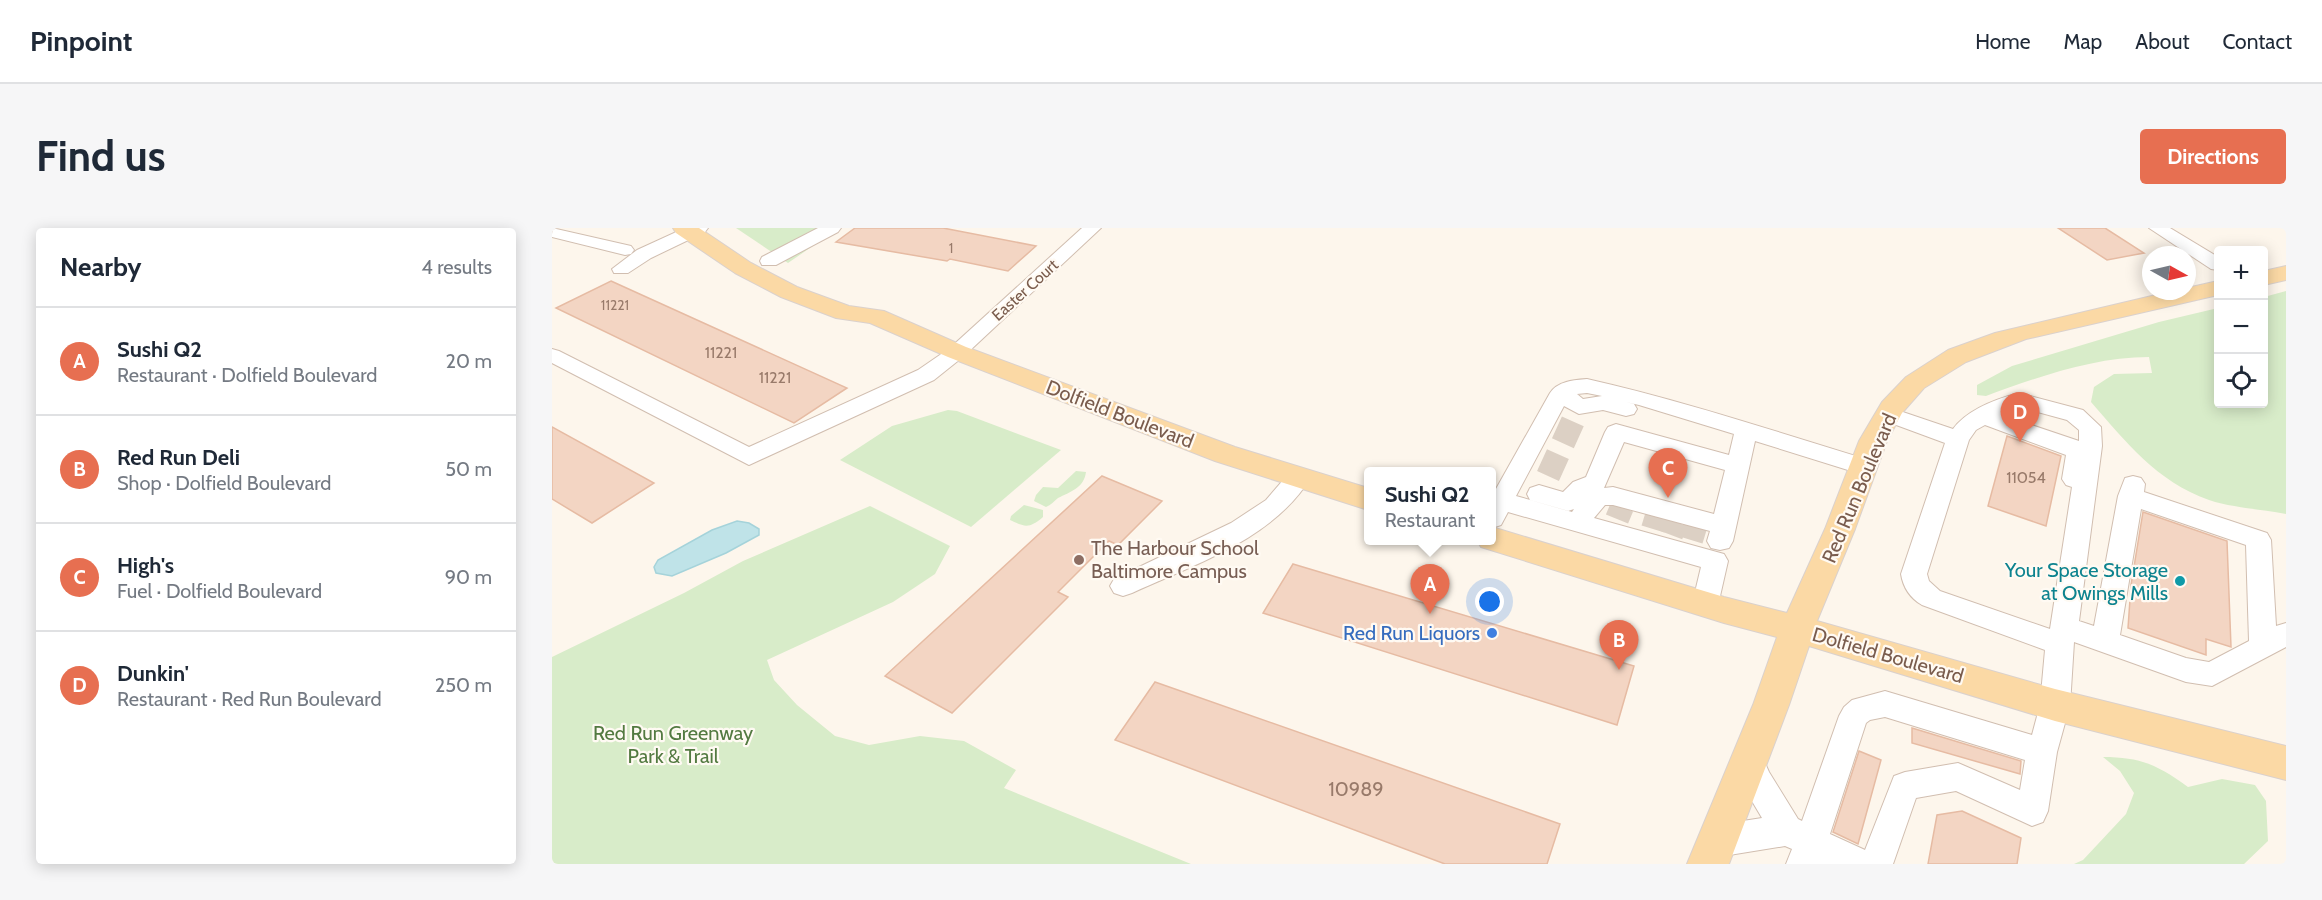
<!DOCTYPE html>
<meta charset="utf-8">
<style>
body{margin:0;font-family:Cabin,sans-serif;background:#f6f6f7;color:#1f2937}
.controls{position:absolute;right:18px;top:18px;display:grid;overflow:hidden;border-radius:6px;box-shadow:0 3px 15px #0003}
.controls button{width:54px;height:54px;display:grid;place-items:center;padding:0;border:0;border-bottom:2px solid #e0e1e3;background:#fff;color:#1f2937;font:30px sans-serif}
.compass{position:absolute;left:1590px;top:18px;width:54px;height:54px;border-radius:50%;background:#fff;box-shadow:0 3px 15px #0003;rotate:98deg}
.you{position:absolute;left:938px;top:374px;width:21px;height:21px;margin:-15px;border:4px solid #fff;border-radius:50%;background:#1a73e8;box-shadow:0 0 0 9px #1a73e833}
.badge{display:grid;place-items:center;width:39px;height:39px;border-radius:50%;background:#e76f51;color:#fff;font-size:20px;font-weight:700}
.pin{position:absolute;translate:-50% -50px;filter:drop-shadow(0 2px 3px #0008)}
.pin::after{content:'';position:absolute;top:32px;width:21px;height:18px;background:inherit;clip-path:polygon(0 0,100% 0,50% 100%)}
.popup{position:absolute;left:812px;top:239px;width:132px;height:78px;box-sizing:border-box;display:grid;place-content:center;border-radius:6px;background:#fff;filter:drop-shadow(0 2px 4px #0005);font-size:20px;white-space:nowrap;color:#747a83}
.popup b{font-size:22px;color:#1f2937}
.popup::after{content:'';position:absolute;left:50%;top:100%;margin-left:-12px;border:12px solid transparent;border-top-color:#fff}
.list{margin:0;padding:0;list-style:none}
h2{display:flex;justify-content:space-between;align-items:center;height:78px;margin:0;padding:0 24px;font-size:26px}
h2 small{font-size:20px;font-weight:400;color:#747a83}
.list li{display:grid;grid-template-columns:39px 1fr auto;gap:18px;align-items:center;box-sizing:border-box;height:108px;padding:0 24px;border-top:2px solid #e0e1e3}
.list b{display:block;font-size:22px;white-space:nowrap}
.list p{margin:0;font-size:20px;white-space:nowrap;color:#747a83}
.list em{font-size:20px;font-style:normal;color:#747a83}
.icon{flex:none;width:33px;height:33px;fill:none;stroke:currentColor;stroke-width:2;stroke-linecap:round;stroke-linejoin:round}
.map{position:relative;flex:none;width:1734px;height:636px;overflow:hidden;border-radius:6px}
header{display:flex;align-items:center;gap:36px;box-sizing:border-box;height:84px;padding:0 30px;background:#fff;border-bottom:2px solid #e0e1e3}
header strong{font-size:28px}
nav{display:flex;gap:33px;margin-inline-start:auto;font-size:21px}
.intro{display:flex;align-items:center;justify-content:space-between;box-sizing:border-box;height:144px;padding:0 36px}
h1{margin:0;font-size:42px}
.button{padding:15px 27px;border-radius:6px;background:#e76f51;color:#fff;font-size:21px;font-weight:700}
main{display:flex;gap:36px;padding:0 36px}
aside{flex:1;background:#fff;border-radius:6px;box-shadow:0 3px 15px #0003}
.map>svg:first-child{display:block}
.green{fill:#d8ecc9}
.water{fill:#bfe3e8;stroke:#a5d3da;stroke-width:1.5}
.building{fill:#f3d5c3;stroke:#e6bba3;stroke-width:1.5}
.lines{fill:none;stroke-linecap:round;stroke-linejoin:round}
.minor-tunnel{stroke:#dcd0c4;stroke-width:24;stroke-dasharray:24 12;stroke-linecap:butt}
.minor-casing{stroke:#d1beb0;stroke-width:2}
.major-casing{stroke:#dad1cd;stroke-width:2}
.minor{fill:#fff;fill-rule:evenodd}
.major{fill:#fbd9a5;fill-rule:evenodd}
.education-dot{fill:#8d6e63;stroke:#fffaf3;stroke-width:2}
.culture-dot{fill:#0f9aa8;stroke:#fffaf3;stroke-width:2}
.shop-dot{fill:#3f7fe0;stroke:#fffaf3;stroke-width:2}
.labels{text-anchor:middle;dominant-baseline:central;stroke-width:4.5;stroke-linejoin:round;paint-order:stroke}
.far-number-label{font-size:14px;fill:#987a6a}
.far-street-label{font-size:16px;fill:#7a5c4d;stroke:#fffaf3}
.number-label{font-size:16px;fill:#987a6a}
.street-label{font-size:20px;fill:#7a5c4d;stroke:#fffaf3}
.education-label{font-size:20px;fill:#785e54;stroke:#fffaf3;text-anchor:start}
.culture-label{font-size:20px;fill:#0d838f;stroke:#fffaf3;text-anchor:end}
.shop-label{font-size:20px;fill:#366cbe;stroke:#fffaf3;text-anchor:end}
.park-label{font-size:20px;fill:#537a41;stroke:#fffaf3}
.near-number-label{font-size:20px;fill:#987a6a}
</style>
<header>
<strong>Pinpoint</strong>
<nav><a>Home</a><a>Map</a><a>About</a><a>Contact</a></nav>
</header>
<div class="intro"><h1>Find us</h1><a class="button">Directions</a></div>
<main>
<aside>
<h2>Nearby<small>4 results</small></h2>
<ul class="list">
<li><span class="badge">A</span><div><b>Sushi Q2</b><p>Restaurant · Dolfield Boulevard</p></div><em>20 m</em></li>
<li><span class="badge">B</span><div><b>Red Run Deli</b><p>Shop · Dolfield Boulevard</p></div><em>50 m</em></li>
<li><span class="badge">C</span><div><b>High's</b><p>Fuel · Dolfield Boulevard</p></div><em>90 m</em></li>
<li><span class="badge">D</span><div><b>Dunkin'</b><p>Restaurant · Red Run Boulevard</p></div><em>250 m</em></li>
</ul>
</aside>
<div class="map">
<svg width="1734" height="636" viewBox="0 0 1734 636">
<rect width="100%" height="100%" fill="#fdf6ec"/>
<g class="green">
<path d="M184,0H287L236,35Z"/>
<path d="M1734,63V286C1709,281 1681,280 1657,272C1604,253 1575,215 1539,174L1542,159L1562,146L1600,145L1597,129C1542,129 1486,149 1434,168L1425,167V157L1460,138L1607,94L1666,80V176H1712V69Z"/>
<path d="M396,182L405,183L509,222L419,299L288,232L340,198Z"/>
<path d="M524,243L534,244C532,260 518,264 506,270C502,273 499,277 494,279L482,273L484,267L491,259L506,260Z"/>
<path d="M472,277L491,282V289C477,301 473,299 458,292L459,288Z"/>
<path d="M318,278L398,318L383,346L341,374L215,432L222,452L245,477L283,508L317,517L368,508L412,513L464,542L452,560L639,636H0V429L132,365L191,333Z"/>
<path d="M1551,529C1588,529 1606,537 1636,559L1670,551L1703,557L1714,573L1716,613L1692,636H1522L1531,632L1574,586L1582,565L1568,543Z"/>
</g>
<path class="water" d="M185,293L197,295L207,301V307L174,325L120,348L104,345L102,339L106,332L160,302Z"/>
<g class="building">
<path d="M303,0H391L484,18L456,43L398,31L395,33L284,14Z"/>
<path d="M1506,0H1553L1592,25L1555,32Z"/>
<path d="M59,53L295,160L242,195L4,80Z"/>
<path d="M0,199L102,255L40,295L0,271Z"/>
<path d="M1455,208L1509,228L1494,298L1436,278Z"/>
<path d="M550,248L610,273L566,317L557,313L506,364L516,369L400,485L333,448Z"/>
<path d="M1591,284L1675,313L1679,419L1654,411V427L1576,400L1579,357Z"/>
<path d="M741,336L1082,438L1065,497L711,385Z"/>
<path d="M603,454L1008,596L995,636H893L563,512Z"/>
<path d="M1360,500L1469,533L1468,546L1360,515Z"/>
<path d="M1307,523L1329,532L1306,616L1281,604Z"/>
<path d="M1410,583L1469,610L1465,636H1376L1385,587Z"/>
</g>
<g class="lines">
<g class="minor-tunnel">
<path d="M996,248L1021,193"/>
<path d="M1065,291L1070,279"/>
<path d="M1101,301L1105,288"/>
<path d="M1119,307L1124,294"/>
<path d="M1139,312L1143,299"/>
</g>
<g class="minor-casing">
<g id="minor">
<path d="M0,0L79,18L82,22L79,26L73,27L0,9Z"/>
<path d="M133,0H156L153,4L99,30L76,45H62L60,41L85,22Z"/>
<path d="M266,0H289L286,4L224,37H210L208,33L210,29Z"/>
<path d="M530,0H549L412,128L382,152L197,237L0,135V121L7,123L197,219L366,142L398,120Z"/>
<path d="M1597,0H1618L1666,29V42L1659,41Z"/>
<path d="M1035,151C1132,173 1225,204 1320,233L1324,239L1320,245L1312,247L1203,213L1181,313L1177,320L1168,322L1159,320L1155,313L1158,303L1061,277H1053L1042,290L1172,326L1176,333L1166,377L1163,384L1153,388L1143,384L1140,377L1149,339L956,284L949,297L940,300V268L998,165C1006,153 1022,152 1035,151ZM1035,165L1050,168L1031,171L1025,166ZM1074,174L1087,177L1182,206L1177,227L1064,196L1056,199L1053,204L1034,249L1021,254L1011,264L987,257L978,260L975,266L978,272L1016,283L1022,281L1020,284L964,268L1012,178L1027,186L1051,182L1074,188L1082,186L1085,181L1082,176ZM1072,214L1173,242L1162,286L1061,259L1052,260Z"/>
<path d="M1467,165L1531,182L1549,199L1550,218L1527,393L1542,398L1566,268L1573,250L1581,248L1589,250L1593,256L1592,264L1715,305L1719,312L1724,398L1734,395V419L1660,458L1634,454L1522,414L1518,477L1505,524L1496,583L1491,594L1480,598L1404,563L1364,570L1341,636H1234L1240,621L1233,618L1165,629L1153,624L1149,613L1153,602L1165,597L1210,590L1194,563L1182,534L1186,524L1197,520L1208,524L1217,544L1246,591L1250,593L1287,488L1292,479L1300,472L1333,463L1480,507L1488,477L1493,422L1370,377C1358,370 1351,359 1349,346L1393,215L1328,191L1325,186L1328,181L1336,179L1401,201C1416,181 1444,171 1467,165ZM1467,179L1515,192L1527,202V213L1450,187ZM1433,197L1514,227L1510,251L1514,257L1520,259L1498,401L1388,363L1377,353L1375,346L1417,212L1424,202ZM1589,281L1694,317L1697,413L1657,434L1634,430L1568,407ZM1333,489L1473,532L1468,562L1406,535L1353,544L1342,548L1313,622L1278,606L1314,495L1318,492Z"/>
<path d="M747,241L755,243L759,249C722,311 643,336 580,365L571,368L562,365L558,358L562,351L679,295L714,272L739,243Z"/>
</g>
</g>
<g class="major-casing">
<g id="major">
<path d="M121,0H147L199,35L245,59L297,78L332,83L414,119L683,219L816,260V282L663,233L396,129L318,95L284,90L229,69L183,45L124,5Z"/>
<path d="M1734,38V52L1712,57V43Z"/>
<path d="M1666,53V67L1474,111L1414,134L1372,160L1350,185L1335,213L1303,301L1265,393L1503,461L1734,518V552L1503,493L1257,418L1237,477L1177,636H1135L1201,477L1225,409L1172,395L929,319L925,312H940V299L1172,369L1235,385L1273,301L1307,213L1330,174L1354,149L1396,122L1443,105L1621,63H1635V60Z"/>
</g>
</g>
<use href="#minor" class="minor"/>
<use href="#major" class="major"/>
</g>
<circle class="education-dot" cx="527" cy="332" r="6"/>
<circle class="culture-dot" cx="1628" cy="353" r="6"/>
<circle class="shop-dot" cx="940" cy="405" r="6"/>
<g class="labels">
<g class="far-number-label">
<text x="399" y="20">1</text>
<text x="63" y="77">11221</text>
</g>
<g class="far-street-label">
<text transform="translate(473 62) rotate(-42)">Easter Court</text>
</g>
<g class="number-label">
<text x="169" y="124">11221</text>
<text x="223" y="149">11221</text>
<text x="1474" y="249">11054</text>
</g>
<g class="street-label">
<text transform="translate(568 186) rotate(21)">Dolfield Boulevard</text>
<text transform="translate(1307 260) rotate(-67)">Red Run Boulevard</text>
<text transform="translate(1336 427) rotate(16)">Dolfield Boulevard</text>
</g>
<g class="education-label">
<text x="539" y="320">The Harbour School<tspan x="539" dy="23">Baltimore Campus</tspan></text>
</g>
<g class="culture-label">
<text x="1616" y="342">Your Space Storage<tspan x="1616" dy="23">at Owings Mills</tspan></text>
</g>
<g class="shop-label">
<text x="928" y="405">Red Run Liquors</text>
</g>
<g class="park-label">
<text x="121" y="505">Red Run Greenway<tspan x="121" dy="23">Park &amp; Trail</tspan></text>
</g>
<g class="near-number-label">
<text x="804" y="561">10989</text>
</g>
</g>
</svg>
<div class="controls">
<button>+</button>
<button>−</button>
<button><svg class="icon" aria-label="locate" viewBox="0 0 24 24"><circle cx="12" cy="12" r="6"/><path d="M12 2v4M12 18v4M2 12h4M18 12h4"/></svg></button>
</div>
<svg class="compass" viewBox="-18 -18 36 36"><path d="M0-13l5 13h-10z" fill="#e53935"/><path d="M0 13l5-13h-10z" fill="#747a83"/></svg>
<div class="you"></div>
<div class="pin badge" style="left:878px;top:386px">A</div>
<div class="popup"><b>Sushi Q2</b>Restaurant</div>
<div class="pin badge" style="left:1067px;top:442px">B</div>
<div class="pin badge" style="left:1116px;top:270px">C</div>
<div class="pin badge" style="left:1468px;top:214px">D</div>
</div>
</main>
